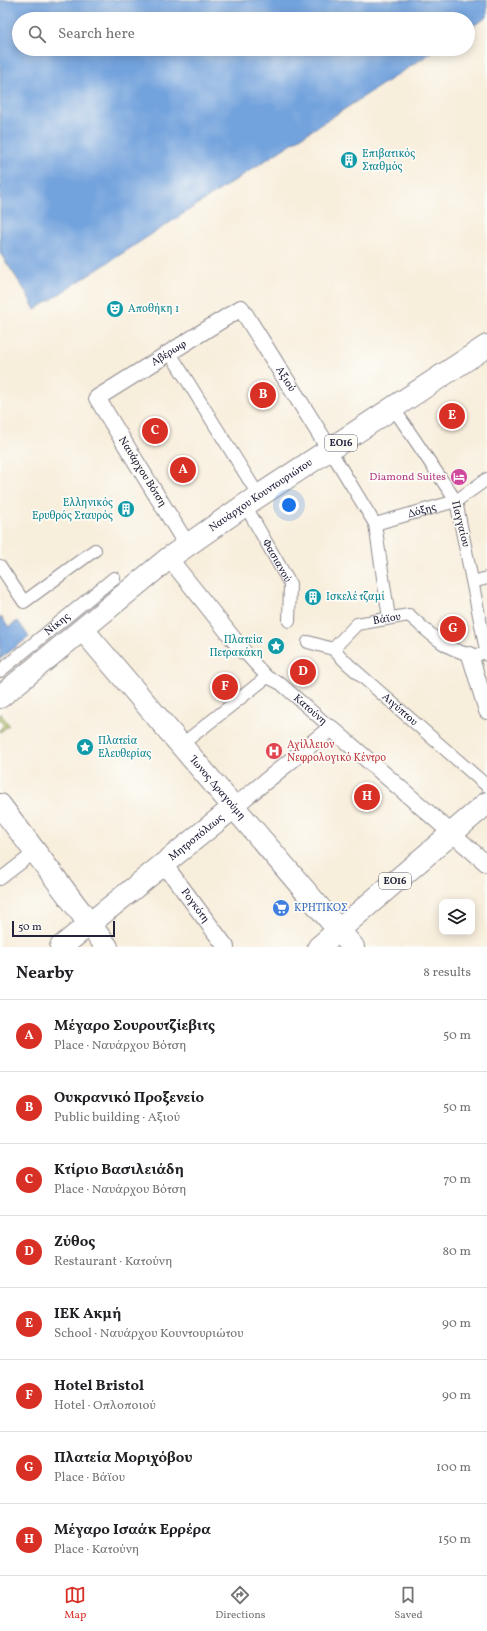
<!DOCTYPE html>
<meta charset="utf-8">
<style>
body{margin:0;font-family:Vollkorn,serif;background:#f2f2f2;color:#202124}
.controls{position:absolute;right:12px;bottom:12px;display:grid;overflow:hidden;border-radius:8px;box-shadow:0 2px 10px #0003}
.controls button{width:36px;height:36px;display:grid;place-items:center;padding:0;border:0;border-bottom:1px solid #e0e0e0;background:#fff;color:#202124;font:20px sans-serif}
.scale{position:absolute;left:12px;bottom:10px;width:103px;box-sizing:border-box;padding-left:4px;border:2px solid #22223b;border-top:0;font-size:11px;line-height:14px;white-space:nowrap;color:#22223b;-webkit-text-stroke:3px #fdfcf7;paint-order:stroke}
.you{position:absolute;left:289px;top:505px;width:14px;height:14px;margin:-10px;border:3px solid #fff;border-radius:50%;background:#1a73e8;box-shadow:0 0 0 6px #1a73e833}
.badge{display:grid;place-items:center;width:26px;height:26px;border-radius:50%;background:#d93025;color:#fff;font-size:13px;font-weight:700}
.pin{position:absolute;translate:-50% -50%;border:2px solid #fff;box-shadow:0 1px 4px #0006}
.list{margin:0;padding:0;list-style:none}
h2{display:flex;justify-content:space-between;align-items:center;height:52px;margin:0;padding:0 16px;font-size:17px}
h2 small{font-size:13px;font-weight:400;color:#757577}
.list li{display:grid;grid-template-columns:26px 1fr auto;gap:12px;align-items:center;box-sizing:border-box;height:72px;padding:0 16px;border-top:1px solid #e0e0e0}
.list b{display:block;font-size:15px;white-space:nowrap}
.list p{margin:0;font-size:13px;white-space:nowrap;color:#757577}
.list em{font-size:13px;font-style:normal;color:#757577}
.icon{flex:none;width:22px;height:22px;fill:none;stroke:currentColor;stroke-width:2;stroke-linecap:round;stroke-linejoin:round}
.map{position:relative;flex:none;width:487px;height:947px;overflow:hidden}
.search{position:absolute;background:#fff;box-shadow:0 2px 10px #0003;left:12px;right:12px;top:12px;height:44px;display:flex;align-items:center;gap:10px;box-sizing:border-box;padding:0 14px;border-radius:22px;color:#757577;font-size:15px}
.sheet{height:628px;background:#fff}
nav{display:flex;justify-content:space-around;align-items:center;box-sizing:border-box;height:56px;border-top:1px solid #e0e0e0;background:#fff;font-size:11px;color:#757577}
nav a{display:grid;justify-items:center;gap:2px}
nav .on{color:#d93025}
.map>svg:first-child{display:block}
.green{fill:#afc367;stroke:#687251}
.water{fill:#73a3dd;stroke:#4a628c}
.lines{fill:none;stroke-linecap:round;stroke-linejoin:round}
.pedestrian-casing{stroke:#8d888c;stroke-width:14}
.minor-casing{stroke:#8d888c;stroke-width:18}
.secondary-casing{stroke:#8d888c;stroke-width:24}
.primary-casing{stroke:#8d888c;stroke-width:24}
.pedestrian{stroke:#fff;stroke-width:12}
.minor{stroke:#fff;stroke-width:16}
.secondary{stroke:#fff;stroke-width:22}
.primary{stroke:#fff;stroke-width:22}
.labels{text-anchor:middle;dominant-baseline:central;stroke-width:3.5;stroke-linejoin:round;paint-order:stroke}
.shield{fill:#fdfcf7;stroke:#646373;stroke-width:1}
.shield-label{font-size:10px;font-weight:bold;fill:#22223b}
.culture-label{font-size:11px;fill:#0d838f;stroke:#fdfcf7;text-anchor:start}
.street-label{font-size:11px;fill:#22223b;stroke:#fdfcf7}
.hotel-label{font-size:11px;fill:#b23c85;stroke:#fdfcf7;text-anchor:end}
.health-label{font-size:11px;fill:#be3a42;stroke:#fdfcf7;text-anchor:start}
.shop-label{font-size:11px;fill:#366cbe;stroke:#fdfcf7;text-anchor:start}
</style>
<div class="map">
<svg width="487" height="947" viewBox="0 0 487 947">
<rect width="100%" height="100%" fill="#fdfcf7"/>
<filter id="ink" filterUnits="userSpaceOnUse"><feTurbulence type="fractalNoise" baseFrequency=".025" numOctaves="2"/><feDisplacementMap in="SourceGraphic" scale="8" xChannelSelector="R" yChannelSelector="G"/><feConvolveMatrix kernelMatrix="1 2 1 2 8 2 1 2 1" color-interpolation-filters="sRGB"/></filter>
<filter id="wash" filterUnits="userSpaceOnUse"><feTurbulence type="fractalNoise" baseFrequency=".012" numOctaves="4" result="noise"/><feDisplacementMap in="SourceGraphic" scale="16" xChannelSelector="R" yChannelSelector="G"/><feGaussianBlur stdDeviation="0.9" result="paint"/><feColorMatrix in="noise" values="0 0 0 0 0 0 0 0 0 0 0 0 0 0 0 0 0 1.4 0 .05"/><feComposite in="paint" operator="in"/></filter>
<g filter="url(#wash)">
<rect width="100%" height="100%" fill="#f8eedc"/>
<path class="green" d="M0,713L9,725L0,732V729L4,725L0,719Z"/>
<g class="water">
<path d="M0,0H487V17L468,29V19H19V49H437L35,310L26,292L0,253Z"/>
<path d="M0,616L9,627L18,621L29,637L0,659Z"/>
</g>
</g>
<g filter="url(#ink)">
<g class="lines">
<g class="pedestrian-casing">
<g id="pedestrian">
<path d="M170,353L259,496"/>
<path d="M394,409L456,501L487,655"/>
<path d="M330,450L375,524L389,618"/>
<path id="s1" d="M245,505L290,584L289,621"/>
<path id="s2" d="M375,524L456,501L487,479"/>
<path d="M0,566L24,602L95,550"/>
<path d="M473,582L487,578"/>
<path id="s3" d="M308,642L333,649L349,665L487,786"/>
<path id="s4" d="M333,649L357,624L409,615C428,632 450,655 478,655"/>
<path id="s5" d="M243,651L267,677L281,684L331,728"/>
<path id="s6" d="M0,671L114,578"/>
<path d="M181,745L267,677"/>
<path d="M0,879L35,852"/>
</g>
</g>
<g class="minor-casing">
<g id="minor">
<path id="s7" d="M187,545L97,398L241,308L330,450"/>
<path d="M169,558L243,651"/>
<path d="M470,655L487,711"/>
<path d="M234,807L331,728L487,864"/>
<path id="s8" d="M164,864L226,947"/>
</g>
</g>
<g class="secondary-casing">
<g id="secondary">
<path id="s9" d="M83,630L353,947"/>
<path d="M0,805L107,947"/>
<path id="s10" d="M61,947L234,807"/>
</g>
</g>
<g class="primary-casing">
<g id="primary">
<path id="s11" d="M0,697L169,558L245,505L487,346"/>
<path d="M319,947L487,803"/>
</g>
</g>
<use href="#pedestrian" class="pedestrian"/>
<use href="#minor" class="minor"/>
<use href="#secondary" class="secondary"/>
<use href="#primary" class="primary"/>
</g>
</g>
<defs>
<g id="building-disc" transform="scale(0.9)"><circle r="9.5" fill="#0f9aa8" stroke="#fdfcf7"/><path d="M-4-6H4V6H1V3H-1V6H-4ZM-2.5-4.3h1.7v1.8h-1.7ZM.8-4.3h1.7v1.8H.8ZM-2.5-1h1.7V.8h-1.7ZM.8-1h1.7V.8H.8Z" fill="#fff"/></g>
<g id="theatre-disc" transform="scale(0.9)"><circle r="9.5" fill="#0f9aa8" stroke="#fdfcf7"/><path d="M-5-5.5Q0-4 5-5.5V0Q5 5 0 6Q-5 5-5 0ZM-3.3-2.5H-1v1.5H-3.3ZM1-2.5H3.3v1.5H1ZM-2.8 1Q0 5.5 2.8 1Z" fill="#fff"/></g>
<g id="hotel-disc" transform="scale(0.9)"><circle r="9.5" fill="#d1479c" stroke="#fdfcf7"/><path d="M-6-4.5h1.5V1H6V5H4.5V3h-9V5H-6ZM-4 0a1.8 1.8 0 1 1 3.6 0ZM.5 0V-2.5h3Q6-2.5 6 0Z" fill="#fff"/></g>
<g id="sight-disc" transform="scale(0.9)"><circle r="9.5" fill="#0f9aa8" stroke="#fdfcf7"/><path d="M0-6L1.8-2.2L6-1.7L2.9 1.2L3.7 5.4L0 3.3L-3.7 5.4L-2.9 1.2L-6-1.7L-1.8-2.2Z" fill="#fff"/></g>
<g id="hospital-disc" transform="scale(0.9)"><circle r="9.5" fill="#e0444e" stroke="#fdfcf7"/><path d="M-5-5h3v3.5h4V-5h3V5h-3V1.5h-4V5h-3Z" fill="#fff"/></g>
<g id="supermarket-disc" transform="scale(0.9)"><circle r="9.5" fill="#3f7fe0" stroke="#fdfcf7"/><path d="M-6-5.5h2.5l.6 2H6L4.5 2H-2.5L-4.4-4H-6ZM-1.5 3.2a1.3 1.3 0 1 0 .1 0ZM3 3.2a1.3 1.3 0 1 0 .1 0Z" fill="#fff"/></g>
</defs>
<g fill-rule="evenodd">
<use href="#building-disc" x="349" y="160"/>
<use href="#theatre-disc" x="115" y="309"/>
<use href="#hotel-disc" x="459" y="477"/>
<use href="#building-disc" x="126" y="509"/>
<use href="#building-disc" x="313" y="597"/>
<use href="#sight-disc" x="276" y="646"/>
<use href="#sight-disc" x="85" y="747"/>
<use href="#hospital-disc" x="274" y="751"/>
<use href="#supermarket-disc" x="281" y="908"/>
</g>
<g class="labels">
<g class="shield">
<rect x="325" y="435" width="32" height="16" rx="3"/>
<rect x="379" y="873" width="32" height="16" rx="3"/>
</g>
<g class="shield-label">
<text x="341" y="443">ΕΟ16</text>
<text x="395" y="881">ΕΟ16</text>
</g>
<g class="culture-label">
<text x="362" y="154">Επιβατικός<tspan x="362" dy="13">Σταθμός</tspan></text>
<text x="128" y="309">Αποθήκη 1</text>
<text x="113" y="503" text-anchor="end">Ελληνικός<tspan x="113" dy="13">Ερυθρός Σταυρός</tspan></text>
<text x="326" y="597">Ισκελέ τζαμί</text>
<text x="263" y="640" text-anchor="end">Πλατεία<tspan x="263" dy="13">Πετρακάκη</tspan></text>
<text x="98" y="741">Πλατεία<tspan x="98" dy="13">Ελευθερίας</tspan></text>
</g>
<g class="street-label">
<text stroke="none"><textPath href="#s7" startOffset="257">Αβέρωφ</textPath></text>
<text stroke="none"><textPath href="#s7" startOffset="426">Αξιού</textPath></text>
<text transform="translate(142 472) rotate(58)">Ναυάρχου Βότση</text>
<text stroke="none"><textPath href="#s11" startOffset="330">Ναυάρχου Κουντουριώτου</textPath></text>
<text stroke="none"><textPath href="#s2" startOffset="49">Δόξης</textPath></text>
<text transform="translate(460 524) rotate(76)">Παγγαίου</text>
<text stroke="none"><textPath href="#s1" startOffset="64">Φασιανού</textPath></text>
<text stroke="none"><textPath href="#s4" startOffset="65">Βάϊου</textPath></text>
<text stroke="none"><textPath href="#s6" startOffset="74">Νίκης</textPath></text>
<text stroke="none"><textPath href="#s3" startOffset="116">Αιγύπτου</textPath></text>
<text stroke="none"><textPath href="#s5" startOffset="90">Κατούνη</textPath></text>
<text stroke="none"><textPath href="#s9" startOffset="208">Ίωνος Δραγούμη</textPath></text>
<text stroke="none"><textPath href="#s10" startOffset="174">Μητροπόλεως</textPath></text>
<text stroke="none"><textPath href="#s8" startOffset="52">Ρογκότη</textPath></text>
</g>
<g class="hotel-label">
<text x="446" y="477">Diamond Suites</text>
</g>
<g class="health-label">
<text x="287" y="745">Αχίλλειον<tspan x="287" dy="13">Νεφρολογικό Κέντρο</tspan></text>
</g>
<g class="shop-label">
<text x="294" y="908">ΚΡΗΤΙΚΟΣ</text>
</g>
</g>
</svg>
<div class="controls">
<button><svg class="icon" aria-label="layers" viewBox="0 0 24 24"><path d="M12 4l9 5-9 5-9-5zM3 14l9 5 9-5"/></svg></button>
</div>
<div class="scale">50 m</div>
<div class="you"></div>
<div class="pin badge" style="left:183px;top:470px">A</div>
<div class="pin badge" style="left:263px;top:395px">B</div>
<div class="pin badge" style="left:155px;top:431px">C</div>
<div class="pin badge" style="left:303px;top:672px">D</div>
<div class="pin badge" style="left:452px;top:416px">E</div>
<div class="pin badge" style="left:225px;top:687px">F</div>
<div class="pin badge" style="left:453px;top:629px">G</div>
<div class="pin badge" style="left:367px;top:797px">H</div>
<div class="search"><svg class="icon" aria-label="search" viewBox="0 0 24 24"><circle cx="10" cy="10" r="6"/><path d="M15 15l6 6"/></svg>Search here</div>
</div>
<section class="sheet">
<h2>Nearby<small>8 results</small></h2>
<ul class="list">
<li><span class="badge">A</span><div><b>Μέγαρο Σουρουτζίεβιτς</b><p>Place · Ναυάρχου Βότση</p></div><em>50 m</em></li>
<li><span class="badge">B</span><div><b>Ουκρανικό Προξενείο</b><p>Public building · Αξιού</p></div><em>50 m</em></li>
<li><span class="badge">C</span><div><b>Κτίριο Βασιλειάδη</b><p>Place · Ναυάρχου Βότση</p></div><em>70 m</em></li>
<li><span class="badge">D</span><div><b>Ζύθος</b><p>Restaurant · Κατούνη</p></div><em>80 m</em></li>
<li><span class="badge">E</span><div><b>ΙΕΚ Ακμή</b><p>School · Ναυάρχου Κουντουριώτου</p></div><em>90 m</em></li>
<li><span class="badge">F</span><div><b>Hotel Bristol</b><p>Hotel · Οπλοποιού</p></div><em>90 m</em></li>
<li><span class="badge">G</span><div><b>Πλατεία Μοριχόβου</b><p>Place · Βάϊου</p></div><em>100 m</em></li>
<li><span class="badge">H</span><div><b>Μέγαρο Ισαάκ Ερρέρα</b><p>Place · Κατούνη</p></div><em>150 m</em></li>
</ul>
</section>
<nav>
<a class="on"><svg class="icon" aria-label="map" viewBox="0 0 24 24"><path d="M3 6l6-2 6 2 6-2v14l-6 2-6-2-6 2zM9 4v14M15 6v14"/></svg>Map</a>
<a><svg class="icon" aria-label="directions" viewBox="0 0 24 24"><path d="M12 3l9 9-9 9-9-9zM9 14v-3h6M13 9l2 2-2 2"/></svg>Directions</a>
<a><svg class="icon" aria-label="saved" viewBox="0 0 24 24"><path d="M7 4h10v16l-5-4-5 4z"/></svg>Saved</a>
</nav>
